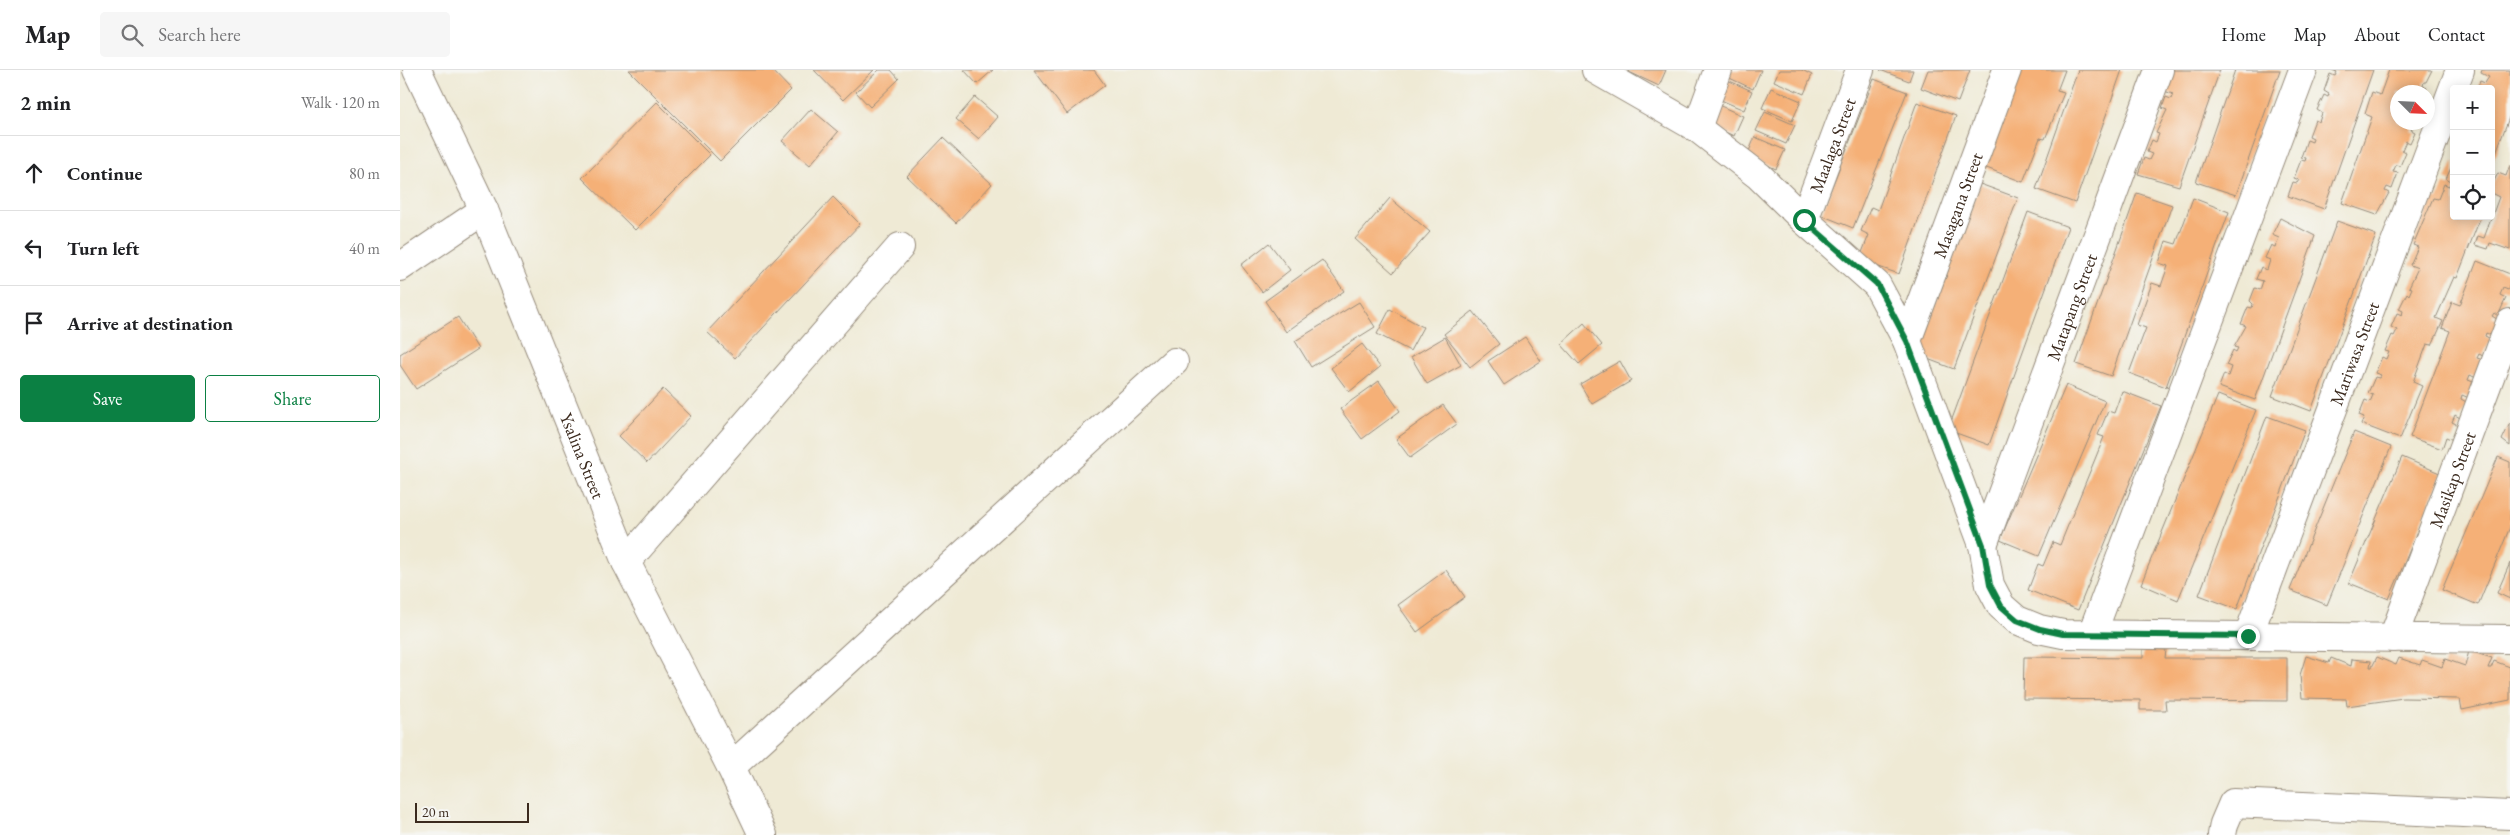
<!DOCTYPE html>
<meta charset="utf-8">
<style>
body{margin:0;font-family:"EB Garamond",serif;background:#f6f6f6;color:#202124}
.controls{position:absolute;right:15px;top:15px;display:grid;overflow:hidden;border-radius:5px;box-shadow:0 2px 12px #0003}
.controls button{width:45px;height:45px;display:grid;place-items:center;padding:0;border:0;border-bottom:1px solid #e0e0e0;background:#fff;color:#202124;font:25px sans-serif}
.compass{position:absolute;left:1990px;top:15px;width:45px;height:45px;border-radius:50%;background:#fff;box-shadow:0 2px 12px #0003;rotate:114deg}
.scale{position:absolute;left:15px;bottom:12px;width:114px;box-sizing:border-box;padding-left:5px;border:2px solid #3b2a1e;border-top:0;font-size:14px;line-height:18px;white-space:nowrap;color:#3b2a1e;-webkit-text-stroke:4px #f6f6f2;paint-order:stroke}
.stop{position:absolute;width:15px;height:15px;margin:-11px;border:4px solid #0b8043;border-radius:50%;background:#fff}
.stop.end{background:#0b8043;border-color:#fff;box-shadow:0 1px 5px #0008}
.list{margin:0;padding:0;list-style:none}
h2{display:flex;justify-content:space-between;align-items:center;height:65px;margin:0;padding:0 20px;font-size:21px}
h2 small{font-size:16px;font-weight:400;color:#757577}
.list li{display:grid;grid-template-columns:32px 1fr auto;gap:15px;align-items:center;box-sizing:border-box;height:75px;padding:0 20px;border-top:1px solid #e0e0e0}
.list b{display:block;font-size:19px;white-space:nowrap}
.list em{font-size:16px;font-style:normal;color:#757577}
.actions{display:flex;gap:10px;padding:15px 20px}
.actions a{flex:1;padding:11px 0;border:1px solid #0b8043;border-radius:5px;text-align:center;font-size:18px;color:#0b8043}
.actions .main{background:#0b8043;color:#fff}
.icon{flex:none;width:28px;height:28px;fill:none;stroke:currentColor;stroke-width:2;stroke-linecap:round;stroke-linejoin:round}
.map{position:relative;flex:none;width:2110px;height:765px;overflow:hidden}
header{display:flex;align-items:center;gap:30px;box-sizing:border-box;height:70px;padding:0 25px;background:#fff;border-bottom:1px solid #e0e0e0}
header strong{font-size:24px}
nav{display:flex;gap:28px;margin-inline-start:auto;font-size:18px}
.search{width:350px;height:45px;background:#f6f6f6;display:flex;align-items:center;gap:12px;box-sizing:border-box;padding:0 18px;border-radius:5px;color:#757577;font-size:19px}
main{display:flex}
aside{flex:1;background:#fff}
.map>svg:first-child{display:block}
.building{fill:#f5b077}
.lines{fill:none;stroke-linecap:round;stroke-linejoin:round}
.minor-casing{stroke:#958a7a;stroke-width:30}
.minor{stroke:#fff;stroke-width:28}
.route{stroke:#0b8043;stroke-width:6}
.labels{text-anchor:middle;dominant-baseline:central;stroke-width:4.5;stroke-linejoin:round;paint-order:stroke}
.street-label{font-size:18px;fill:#3b2a1e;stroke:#f6f6f2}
</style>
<header>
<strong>Map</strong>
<div class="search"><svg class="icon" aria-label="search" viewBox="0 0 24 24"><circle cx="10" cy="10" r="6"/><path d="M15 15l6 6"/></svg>Search here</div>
<nav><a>Home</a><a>Map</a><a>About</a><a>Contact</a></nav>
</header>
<main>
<aside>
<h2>2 min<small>Walk · 120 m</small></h2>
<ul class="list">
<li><svg class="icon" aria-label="ahead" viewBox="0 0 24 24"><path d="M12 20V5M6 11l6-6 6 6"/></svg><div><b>Continue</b></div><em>80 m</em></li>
<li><svg class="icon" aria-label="left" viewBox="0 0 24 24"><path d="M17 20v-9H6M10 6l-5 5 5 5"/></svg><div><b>Turn left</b></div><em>40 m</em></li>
<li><svg class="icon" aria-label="arrive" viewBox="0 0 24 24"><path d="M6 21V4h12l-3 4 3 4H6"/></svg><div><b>Arrive at destination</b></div></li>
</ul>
<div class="actions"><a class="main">Save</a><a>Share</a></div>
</aside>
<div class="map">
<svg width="2110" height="765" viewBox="0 0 2110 765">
<rect width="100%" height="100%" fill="#f6f6f2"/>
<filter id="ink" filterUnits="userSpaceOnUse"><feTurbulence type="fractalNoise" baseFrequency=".02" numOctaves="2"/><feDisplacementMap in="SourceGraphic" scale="10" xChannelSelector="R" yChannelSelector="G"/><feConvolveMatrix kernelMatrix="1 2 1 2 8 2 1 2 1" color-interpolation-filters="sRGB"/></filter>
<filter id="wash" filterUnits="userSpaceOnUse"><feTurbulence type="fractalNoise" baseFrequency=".0096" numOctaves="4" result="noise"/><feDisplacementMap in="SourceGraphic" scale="20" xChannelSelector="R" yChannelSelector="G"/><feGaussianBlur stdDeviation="1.12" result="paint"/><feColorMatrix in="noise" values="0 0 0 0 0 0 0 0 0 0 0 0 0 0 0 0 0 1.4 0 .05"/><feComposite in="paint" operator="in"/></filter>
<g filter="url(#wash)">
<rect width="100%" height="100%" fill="#efead5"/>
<g id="blocks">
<g class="building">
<path d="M229,0H372L391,20L320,91Z"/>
<path d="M414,0H474L443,30Z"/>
<path d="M479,0H491L499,9L470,37L456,22Z"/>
<path d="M564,0H593L577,14Z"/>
<path d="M634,0H694L705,15L667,44Z"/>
<path d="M1230,0H1266L1259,16L1229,2Z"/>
<path d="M1325,0H1361L1353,19L1323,5Z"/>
<path d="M1379,0H1402L1412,5L1404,24L1374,11Z"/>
<path d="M1480,0H1513L1509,11Z"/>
<path d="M1528,0H1570L1558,32L1521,18Z"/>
<path d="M1621,0H1665L1657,21L1664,23L1645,69L1640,68L1623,112L1584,97Z"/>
<path d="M1678,0H1722L1675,133L1636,119Z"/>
<path d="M1767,0H1820L1779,116L1738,104L1744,88L1749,90L1752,84L1747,82L1752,70L1756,72L1759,64L1756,63L1767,40L1762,38L1766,27L1771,29L1773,24L1761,20Z"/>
<path d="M1835,0H1880L1836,125L1796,112Z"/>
<path d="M1932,0H1973L1924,139L1888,126L1893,112L1897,113L1899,110L1894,108L1901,90L1905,91L1906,88L1901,87L1907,70L1912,72L1913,68L1909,66L1915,50L1919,52L1922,43L1917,40L1924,25L1928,27L1929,24L1924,21L1930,4L1935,6L1937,2Z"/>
<path d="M1989,0H2032L2026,12H2024L2023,16L2027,18L2025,22H1998V52H2015L2011,60L2015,62L2010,73L2006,71L2002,80L2006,82L2000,96L1996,95L1993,102L1998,103L1992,119L1987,117L1985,121L1989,123L1977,145L1942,133L1972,47L1965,44L1972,22L1980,25Z"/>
<path d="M2082,0H2110V45L2091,96V19H2077L2080,11L2085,13L2089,7L2081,3Z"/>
<path d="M1323,8L1352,21L1344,40L1314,27Z"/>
<path d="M1474,9L1507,22L1453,158L1421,145Z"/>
<path d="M1371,18L1401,31L1392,51L1362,38Z"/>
<path d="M575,27L598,47L579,69L556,49Z"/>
<path d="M257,32L310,85L235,160L182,108Z"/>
<path d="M1517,32L1556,46L1499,204L1459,190L1469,165L1461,161L1471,137L1478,140Z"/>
<path d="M1314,33L1343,46L1334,66L1305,53Z"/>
<path d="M411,39L438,62L410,95L382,71Z"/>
<path d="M1365,42L1395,55L1386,74L1356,61Z"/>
<path d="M1355,67L1385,80L1376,99L1347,86Z"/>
<path d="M543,68L592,114L556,153L507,106Z"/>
<path d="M2054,91V146H2081L2057,208L2054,207L2036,248L2043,251L2032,275L2027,274L2013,312L2022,316L2000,369L1961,354L1964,347L1959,345L1965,330L1970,332L1973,325L1968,323L1975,307L1979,308L1981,305L1975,303L1982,287L1986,289L1989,282L1985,281L1992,265L1994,266L1997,260L1991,257L1997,243L2002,245L2003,241L1999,239L2007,223L2009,225L2012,218L2009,217L2018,198L2010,195L2018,177L2013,175L2033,128L2038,129L2044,114L2049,116L2051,112L2046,109Z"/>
<path d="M2110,95V180L2090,173L2088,179L2075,175L2078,166L2084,168L2099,127L2091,123V117L2098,103L2106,106Z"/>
<path d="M1580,114L1618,128L1554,299L1517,285Z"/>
<path d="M1737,123L1772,135L1711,306L1676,294Z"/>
<path d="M433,127L460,154L335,288L307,262Z"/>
<path d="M990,128L1030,162L993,203L955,169Z"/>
<path d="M1793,128L1829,142L1766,317L1729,303L1746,258L1737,255L1752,213L1761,216L1768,196L1759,193L1766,171L1776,174Z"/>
<path d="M1628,142L1668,157L1589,375L1548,360Z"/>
<path d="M1880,148L1915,166L1855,330L1819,317L1824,304L1828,306L1831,297L1826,295L1833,280L1836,282L1838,278L1834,277L1846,256L1841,254L1848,237L1852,238L1853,234L1850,231L1855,218L1860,220L1863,211L1856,209L1861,197L1867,200L1870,190L1865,188L1871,175L1875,177L1879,168L1872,165Z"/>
<path d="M1937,151L1976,165L1911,341L1872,326Z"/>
<path d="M869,173L890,200L862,222L841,195Z"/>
<path d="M922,190L944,221L886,262L865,231Z"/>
<path d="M2077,191L2110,204V214L2108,220L2103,218L2100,225L2106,228L2098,246L2094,243L2092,246L2100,251L2093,266L2086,263L2085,266L2091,269L2083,286L2079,284L2077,288L2083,290L2076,308L2070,305L2068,310L2076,313L2069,328L2062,325L2061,329L2068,333L2060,348L2055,345L2052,352L2060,356L2053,370L2046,367L2042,379L2010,367L2050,261L2042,258L2052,232L2060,235Z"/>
<path d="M959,232L975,257L911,297L895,271Z"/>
<path d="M990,239L1023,257L1010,281L977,264Z"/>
<path d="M1073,241L1099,274L1070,297L1044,264Z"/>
<path d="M58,247L78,279L16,319L0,295V284Z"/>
<path d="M1184,253L1202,275L1179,294L1161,274Z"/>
<path d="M1045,267L1061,295L1027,314L1011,287Z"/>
<path d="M1125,267L1141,291L1104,315L1088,291Z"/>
<path d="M962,274L980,297L949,322L931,298Z"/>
<path d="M1220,291L1231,311L1192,334L1180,314Z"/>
<path d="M979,311L1000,341L962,369L940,339Z"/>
<path d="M1666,315L1705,331L1639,486L1600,470Z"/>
<path d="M263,319L291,346L247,393L219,366Z"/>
<path d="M1722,321L1761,336L1678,540L1628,520L1638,494L1643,496L1653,472L1660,475L1704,367L1698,365L1708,341L1714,343Z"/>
<path d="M1818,325L1856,340L1778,530L1741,514Z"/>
<path d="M1043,335L1057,354L1010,388L996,369Z"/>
<path d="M1867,346L1905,360L1837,539L1799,525Z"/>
<path d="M2110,353V376L2102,370Z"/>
<path d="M1954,362L1991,377L1927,535L1890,520Z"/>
<path d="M2002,387L2042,404L1989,529L1949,513Z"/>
<path d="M2098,387L2110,392V457L2078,535L2042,520Z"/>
<path d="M2110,493V529L2097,523Z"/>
<path d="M1046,500L1065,527L1017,562L998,535Z"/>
<path d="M1743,579L1766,580L1765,588H1887V631L1765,630L1766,640H1740V630L1623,629L1624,587L1743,588Z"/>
<path d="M2069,581L2092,588L2088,598H2091L2094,591L2110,597V630L2062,640L2060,629L2003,628L1947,636L1946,629L1902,628L1900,605L1906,586L1929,593L1931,588L1951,596L1952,589L1971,591L1970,597H1972L1977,587L1996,595L1999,588L2020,595L2022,590L2042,597L2045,589L2065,596Z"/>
</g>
</g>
</g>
<g filter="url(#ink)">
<use href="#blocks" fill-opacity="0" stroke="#958a7a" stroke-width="1"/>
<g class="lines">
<g class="minor-casing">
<g id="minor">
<path id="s1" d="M17,0L84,140L226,492L331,697L363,765"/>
<path d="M1196,0L1297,58L1359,106L1404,150L1477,215L1507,271L1583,475L1590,515L1601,536L1617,550L1639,559L1663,564L2110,569"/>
<path d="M1297,58L1318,0"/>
<path id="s2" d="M1404,150L1460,0"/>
<path d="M0,197L84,140"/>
<path id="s3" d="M1507,271L1607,0"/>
<path id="s4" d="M1583,475L1759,0"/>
<path d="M226,492L500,177"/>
<path d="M1692,564L1903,0"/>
<path id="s5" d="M1848,566L2060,0"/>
<path id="s6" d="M1993,568L2110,253"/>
<path d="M331,697L774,292"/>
<path d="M1822,765L1824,754L1833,733L2110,745"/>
</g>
</g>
<use href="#minor" class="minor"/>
</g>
</g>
<g class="lines" filter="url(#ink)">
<path class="route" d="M1404,150L1477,214L1507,271L1583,475L1590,515L1601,536L1617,550L1640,559L1663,564L1848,566"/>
</g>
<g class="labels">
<g class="street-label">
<text stroke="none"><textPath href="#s2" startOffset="80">Maalaga Street</textPath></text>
<text stroke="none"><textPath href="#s3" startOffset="145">Masagana Street</textPath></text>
<text stroke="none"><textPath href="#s4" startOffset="254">Matapang Street</textPath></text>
<text stroke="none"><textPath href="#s5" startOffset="302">Mariwasa Street</textPath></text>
<text stroke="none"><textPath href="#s1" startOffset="420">Ysalina Street</textPath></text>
<text stroke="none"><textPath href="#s6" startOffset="169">Masikap Street</textPath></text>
</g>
</g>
</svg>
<div class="controls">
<button>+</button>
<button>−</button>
<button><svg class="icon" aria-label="locate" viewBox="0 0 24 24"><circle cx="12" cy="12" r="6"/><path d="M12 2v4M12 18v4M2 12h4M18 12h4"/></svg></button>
</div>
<svg class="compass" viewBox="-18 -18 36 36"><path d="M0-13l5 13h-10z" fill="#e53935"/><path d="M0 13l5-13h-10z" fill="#757577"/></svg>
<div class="scale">20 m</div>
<div class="stop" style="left:1404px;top:150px"></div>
<div class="stop end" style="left:1848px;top:566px"></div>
</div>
</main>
